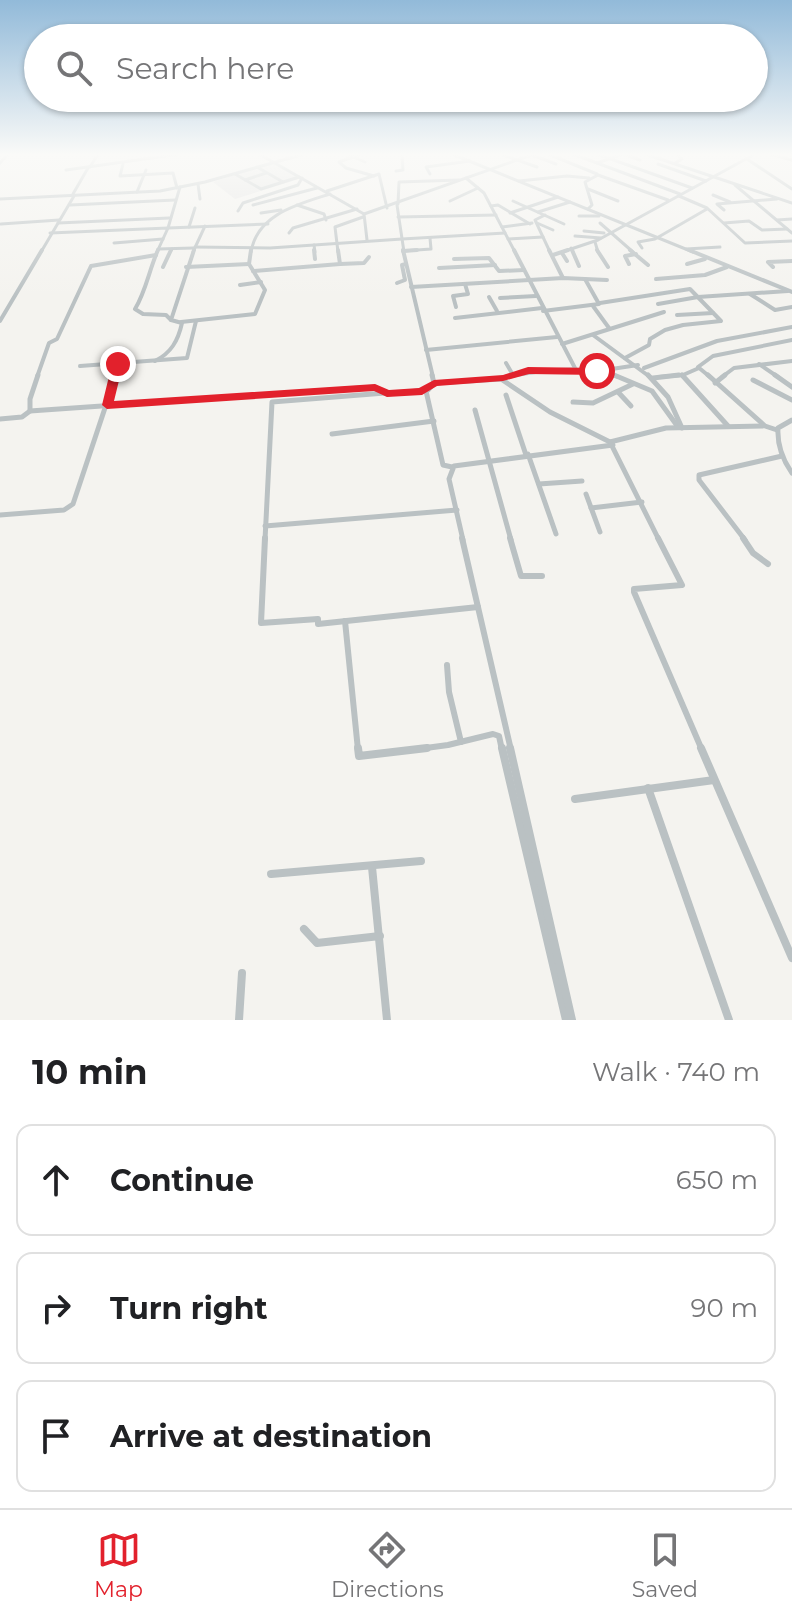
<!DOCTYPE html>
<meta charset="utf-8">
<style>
body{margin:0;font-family:Montserrat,sans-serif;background:#f6f6f6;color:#202124}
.stop{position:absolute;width:24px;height:24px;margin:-18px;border:6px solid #e2212c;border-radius:50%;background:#fff}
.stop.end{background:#e2212c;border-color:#fff;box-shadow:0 2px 8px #0008}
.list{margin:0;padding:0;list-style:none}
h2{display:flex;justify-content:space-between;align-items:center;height:104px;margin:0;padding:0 32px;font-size:34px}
h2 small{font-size:26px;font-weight:400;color:#757577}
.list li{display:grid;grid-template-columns:52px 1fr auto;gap:24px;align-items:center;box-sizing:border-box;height:112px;margin:0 16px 16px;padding:0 16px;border:2px solid #e0e0e0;border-radius:16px}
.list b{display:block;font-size:30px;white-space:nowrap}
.list em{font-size:26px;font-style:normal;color:#757577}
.icon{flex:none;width:44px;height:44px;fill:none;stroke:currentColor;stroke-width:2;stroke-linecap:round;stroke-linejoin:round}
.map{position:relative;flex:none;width:792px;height:1020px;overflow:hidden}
.search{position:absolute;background:#fff;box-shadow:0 2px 6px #0004;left:24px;right:24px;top:24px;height:88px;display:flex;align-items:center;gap:20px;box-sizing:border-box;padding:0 28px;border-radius:44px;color:#757577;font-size:30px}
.sheet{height:488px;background:#fff}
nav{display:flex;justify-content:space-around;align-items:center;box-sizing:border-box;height:112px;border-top:2px solid #e0e0e0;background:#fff;font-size:22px;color:#757577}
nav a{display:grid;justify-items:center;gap:4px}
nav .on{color:#e2212c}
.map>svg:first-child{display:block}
.built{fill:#e4e4e3}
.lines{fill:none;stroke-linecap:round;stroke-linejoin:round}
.minor-far4{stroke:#bac1c3;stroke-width:3}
.minor-far3{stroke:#bac1c3;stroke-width:4}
.minor-far2{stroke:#bac1c3;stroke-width:5}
.minor-far1{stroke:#bac1c3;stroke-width:6}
.minor{stroke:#bac1c3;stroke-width:8}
.route{fill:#e2212c}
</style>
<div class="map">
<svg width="792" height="1020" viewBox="0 0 792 1020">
<rect width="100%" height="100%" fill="#f4f3ef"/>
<path class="built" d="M273,162L302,178L235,199L213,182Z"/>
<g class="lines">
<g class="minor-far4">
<path d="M259,154L364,214"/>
<path d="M347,154L365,162"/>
<path d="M361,154L339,162L346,168L374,176"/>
<path d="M452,154L693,252"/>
<path d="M548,154L597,174"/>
<path d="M573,154L680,194"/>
<path d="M597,154L692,188"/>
<path d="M624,154L640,160"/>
<path d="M645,154L792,203"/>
<path d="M770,154L792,160"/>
<path d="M503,155L537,167"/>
<path d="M532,155L556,164"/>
<path d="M747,159L792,189"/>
<path d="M0,163L8,154"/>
<path d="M597,163L623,154"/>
<path d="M675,163L682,159L678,155"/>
<path d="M123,164L120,176L173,173L177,188"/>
<path d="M658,164L706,181"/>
<path d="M90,167L98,154"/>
<path d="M257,167L283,182"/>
<path d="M66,170L180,154"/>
<path d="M396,171L403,170L402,155L405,154"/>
<path d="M235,174L261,189L299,177"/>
<path d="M430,174L426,167L470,161"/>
<path d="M466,178L484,193L515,252"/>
<path d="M245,180L266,173"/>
<path d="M519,181L567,176L589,178"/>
<path d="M198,184L200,199"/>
<path d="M735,185L792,233"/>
<path d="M180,187L168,228L268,224"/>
<path d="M588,189L618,201"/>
<path d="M327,191L379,174L387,208"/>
<path d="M137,192L146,170"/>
<path d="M73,194L88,168"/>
<path d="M713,195L730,202"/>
<path d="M679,196L707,208L745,243L792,241"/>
<path d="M0,199L160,191L205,182L304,154"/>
<path d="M450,201L478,188"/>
<path d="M513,201L564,224"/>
<path d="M398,204L399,182L459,180"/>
<path d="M70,205L175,200"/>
<path d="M253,205L317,188"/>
<path d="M297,205L324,214L326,220"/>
<path d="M397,205L404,252"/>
<path d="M491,206L498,205L530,224"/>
<path d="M588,209L592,205L585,182L598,175L668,200"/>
<path d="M724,210L717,204L777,199"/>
<path d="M238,211L243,203L298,185L302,178"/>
<path d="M538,212L570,202"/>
<path d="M261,213L281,210"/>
<path d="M510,213L558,197"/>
<path d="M545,215L535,220L550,252"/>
<path d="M579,216H599"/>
<path d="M398,217L496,215"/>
<path d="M777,220L792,219"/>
<path d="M58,223L169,218"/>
<path d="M537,223L553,230"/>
<path d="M600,223L633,252"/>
<path d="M724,223L749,221L762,230L787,229"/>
<path d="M1,224L59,220"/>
<path d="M189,227L195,208"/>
<path d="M502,227L532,223"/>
<path d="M584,231L604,233"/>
<path d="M50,233L168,228L157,252"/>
<path d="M289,233L293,228L357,209"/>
<path d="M575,236L601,238"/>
<path d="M402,239L505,233"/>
<path d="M508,239L543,237"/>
<path d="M367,240L364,214L534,154"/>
<path d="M595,242L598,252"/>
<path d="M114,243L163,239"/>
<path d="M314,245L315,252"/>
<path d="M195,247L270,248L402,239"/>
<path d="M571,248L573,252"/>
<path d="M642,248L638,242L655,239L707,209"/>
<path d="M158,249L193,248"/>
<path d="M686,249L720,247"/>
<path d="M403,251L431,249L430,238"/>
<path d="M41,252L74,196"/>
<path d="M170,252L172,249"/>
<path d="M193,252L205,226"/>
<path d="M251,252C257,214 299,204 330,194"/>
<path d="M338,252L335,227L363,217"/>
<path d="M562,252L598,240L755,154"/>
</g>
<g class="minor-far3">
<path d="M158,250C149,270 146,291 135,309L143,314L166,315L171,320"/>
<path d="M314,250L315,259"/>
<path d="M403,250L433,377"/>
<path d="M514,250L577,372"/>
<path d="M549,250L563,278"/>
<path d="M572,250L579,266"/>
<path d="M597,250L608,267"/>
<path d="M630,250L648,265"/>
<path d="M689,250L792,292"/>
<path d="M403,251L417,250"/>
<path d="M562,253L567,261"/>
<path d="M553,255L568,250"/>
<path d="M454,259L489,258L499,271L524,270"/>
<path d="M340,264L364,263L369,257"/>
<path d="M629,264L625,256L636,254"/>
<path d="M687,264L705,259"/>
<path d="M163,267L171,250"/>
<path d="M186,267L249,264"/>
<path d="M773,267L768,262L792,261"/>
<path d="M439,268L495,265"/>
<path d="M253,271L340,264L338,250"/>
<path d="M656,279L705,275L727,267"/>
<path d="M397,283L405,280L402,265L406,264"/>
<path d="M240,285L261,282"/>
<path d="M411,287L563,278L607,280"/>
<path d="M750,294L775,310L792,307"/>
<path d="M489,297L497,311"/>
<path d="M500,298L536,296"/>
<path d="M600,303L690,289L721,321L683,325L665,330L650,339L649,345L625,358"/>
<path d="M658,304L698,297L788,291"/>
<path d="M593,306L609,328"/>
<path d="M456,307L453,296L468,294L465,284"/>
<path d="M543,311L599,304L585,279"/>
<path d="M677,315L713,313"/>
<path d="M455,318L542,308"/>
<path d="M0,321L42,250"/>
<path d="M181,322L255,314L265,290L249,264L251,250"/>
<path d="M593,335L650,377"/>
<path d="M562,344L664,312"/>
<path d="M426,350L557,337"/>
<path d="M155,361C171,353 178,341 182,323L171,320L194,250"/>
<path d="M506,363L513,375"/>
<path d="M759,364L778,377"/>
<path d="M80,366L187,358L196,321"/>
<path d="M644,368L717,341L792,327"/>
<path d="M605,370L638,365"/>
<path d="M682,375L684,377"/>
<path d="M37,377L49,343L57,339L91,266L156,255"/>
<path d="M115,377L120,364"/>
<path d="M505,377C540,370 585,364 618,377"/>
<path d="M659,377L683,375L699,368"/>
<path d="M710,377L698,367L713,356L792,340"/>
<path d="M722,377L734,368L792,361"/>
</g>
<g class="minor-far2">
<path d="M614,375L652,391L678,427"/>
<path d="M648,375L668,397L682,428"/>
<path d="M682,375L728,426"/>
<path d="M708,375L765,426L777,430"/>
<path d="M775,375L792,387"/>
<path d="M503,378L514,375"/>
<path d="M653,378L679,375"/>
<path d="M753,380L792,400"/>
<path d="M434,383L501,379L550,412L610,442L659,540"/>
<path d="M715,383L725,375"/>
<path d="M426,391L443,465L452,467"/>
<path d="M618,392L631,406"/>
<path d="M506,395L526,455"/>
<path d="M573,402L593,403L633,384"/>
<path d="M475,410L511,540"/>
<path d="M30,411V399L38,375"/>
<path d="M0,419L22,417L30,411L375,387L387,394L428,390L434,383L432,375"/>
<path d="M792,420L778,428C777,445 782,459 792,473"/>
<path d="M332,434L434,421"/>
<path d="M610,442L666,428L763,426"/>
<path d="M528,454L556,534"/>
<path d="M539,484L582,481"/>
<path d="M586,494L600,532"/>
<path d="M591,508L642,502"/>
<path d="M0,515L64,510L73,504L116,375"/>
<path d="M265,526L457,510"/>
<path d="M265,540L272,402L385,393"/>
<path d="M463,540L449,479L454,466L613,445"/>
<path d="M745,540L699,480V475L782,456"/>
</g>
<g class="minor-far1">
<path d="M265,538L261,623L318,619V624L478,607"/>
<path d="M462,538L511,750"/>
<path d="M510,538L521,576H542"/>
<path d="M658,538L682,585L634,589V592L702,750"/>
<path d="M743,538L753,553L768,564"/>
<path d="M345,621L358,750"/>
<path d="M447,665L449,692L461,742"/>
<path d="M411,750L448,745L493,734L499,736L502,750"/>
</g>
<g class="minor">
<path d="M358,748L359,756L427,748"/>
<path d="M502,748L566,1020"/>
<path d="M510,748L572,1020"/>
<path d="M701,748L792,958"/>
<path d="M648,788L729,1020"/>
<path d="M575,799L714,780"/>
<path d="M372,867L387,1020"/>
<path d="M271,874L421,861"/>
<path d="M304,929L317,943L380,936"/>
<path d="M239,1020L242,973"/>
</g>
</g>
<linearGradient id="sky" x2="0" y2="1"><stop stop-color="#92bad9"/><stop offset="0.52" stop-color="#fafaf8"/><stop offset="1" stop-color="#fafaf8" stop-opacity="0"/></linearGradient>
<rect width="792" height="297" fill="url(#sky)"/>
<path class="route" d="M118,361L123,364L114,401L375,384L389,390L419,388L434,380L503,375L528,367L597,368L602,371L597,375L529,374L503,381L437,386L422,395L387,397L374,391L107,409L102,405L112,364Z"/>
</svg>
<div class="stop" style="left:597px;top:371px"></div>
<div class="stop end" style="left:118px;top:364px"></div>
<div class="search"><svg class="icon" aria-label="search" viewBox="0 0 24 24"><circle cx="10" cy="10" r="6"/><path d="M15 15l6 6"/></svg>Search here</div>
</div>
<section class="sheet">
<h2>10 min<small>Walk · 740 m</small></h2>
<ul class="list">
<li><svg class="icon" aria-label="ahead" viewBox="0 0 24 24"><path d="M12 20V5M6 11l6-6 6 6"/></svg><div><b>Continue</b></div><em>650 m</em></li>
<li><svg class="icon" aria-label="right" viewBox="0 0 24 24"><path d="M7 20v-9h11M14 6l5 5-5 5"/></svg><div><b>Turn right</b></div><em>90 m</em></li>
<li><svg class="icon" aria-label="arrive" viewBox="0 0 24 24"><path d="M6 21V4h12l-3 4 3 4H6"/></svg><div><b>Arrive at destination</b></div></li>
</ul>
</section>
<nav>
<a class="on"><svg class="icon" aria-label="map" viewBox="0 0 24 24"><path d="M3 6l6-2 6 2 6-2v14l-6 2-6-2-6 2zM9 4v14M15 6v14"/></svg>Map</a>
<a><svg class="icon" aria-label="directions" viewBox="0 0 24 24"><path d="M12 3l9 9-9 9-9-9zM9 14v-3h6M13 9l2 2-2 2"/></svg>Directions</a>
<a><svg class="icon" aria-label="saved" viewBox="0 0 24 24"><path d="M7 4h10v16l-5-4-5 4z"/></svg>Saved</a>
</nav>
